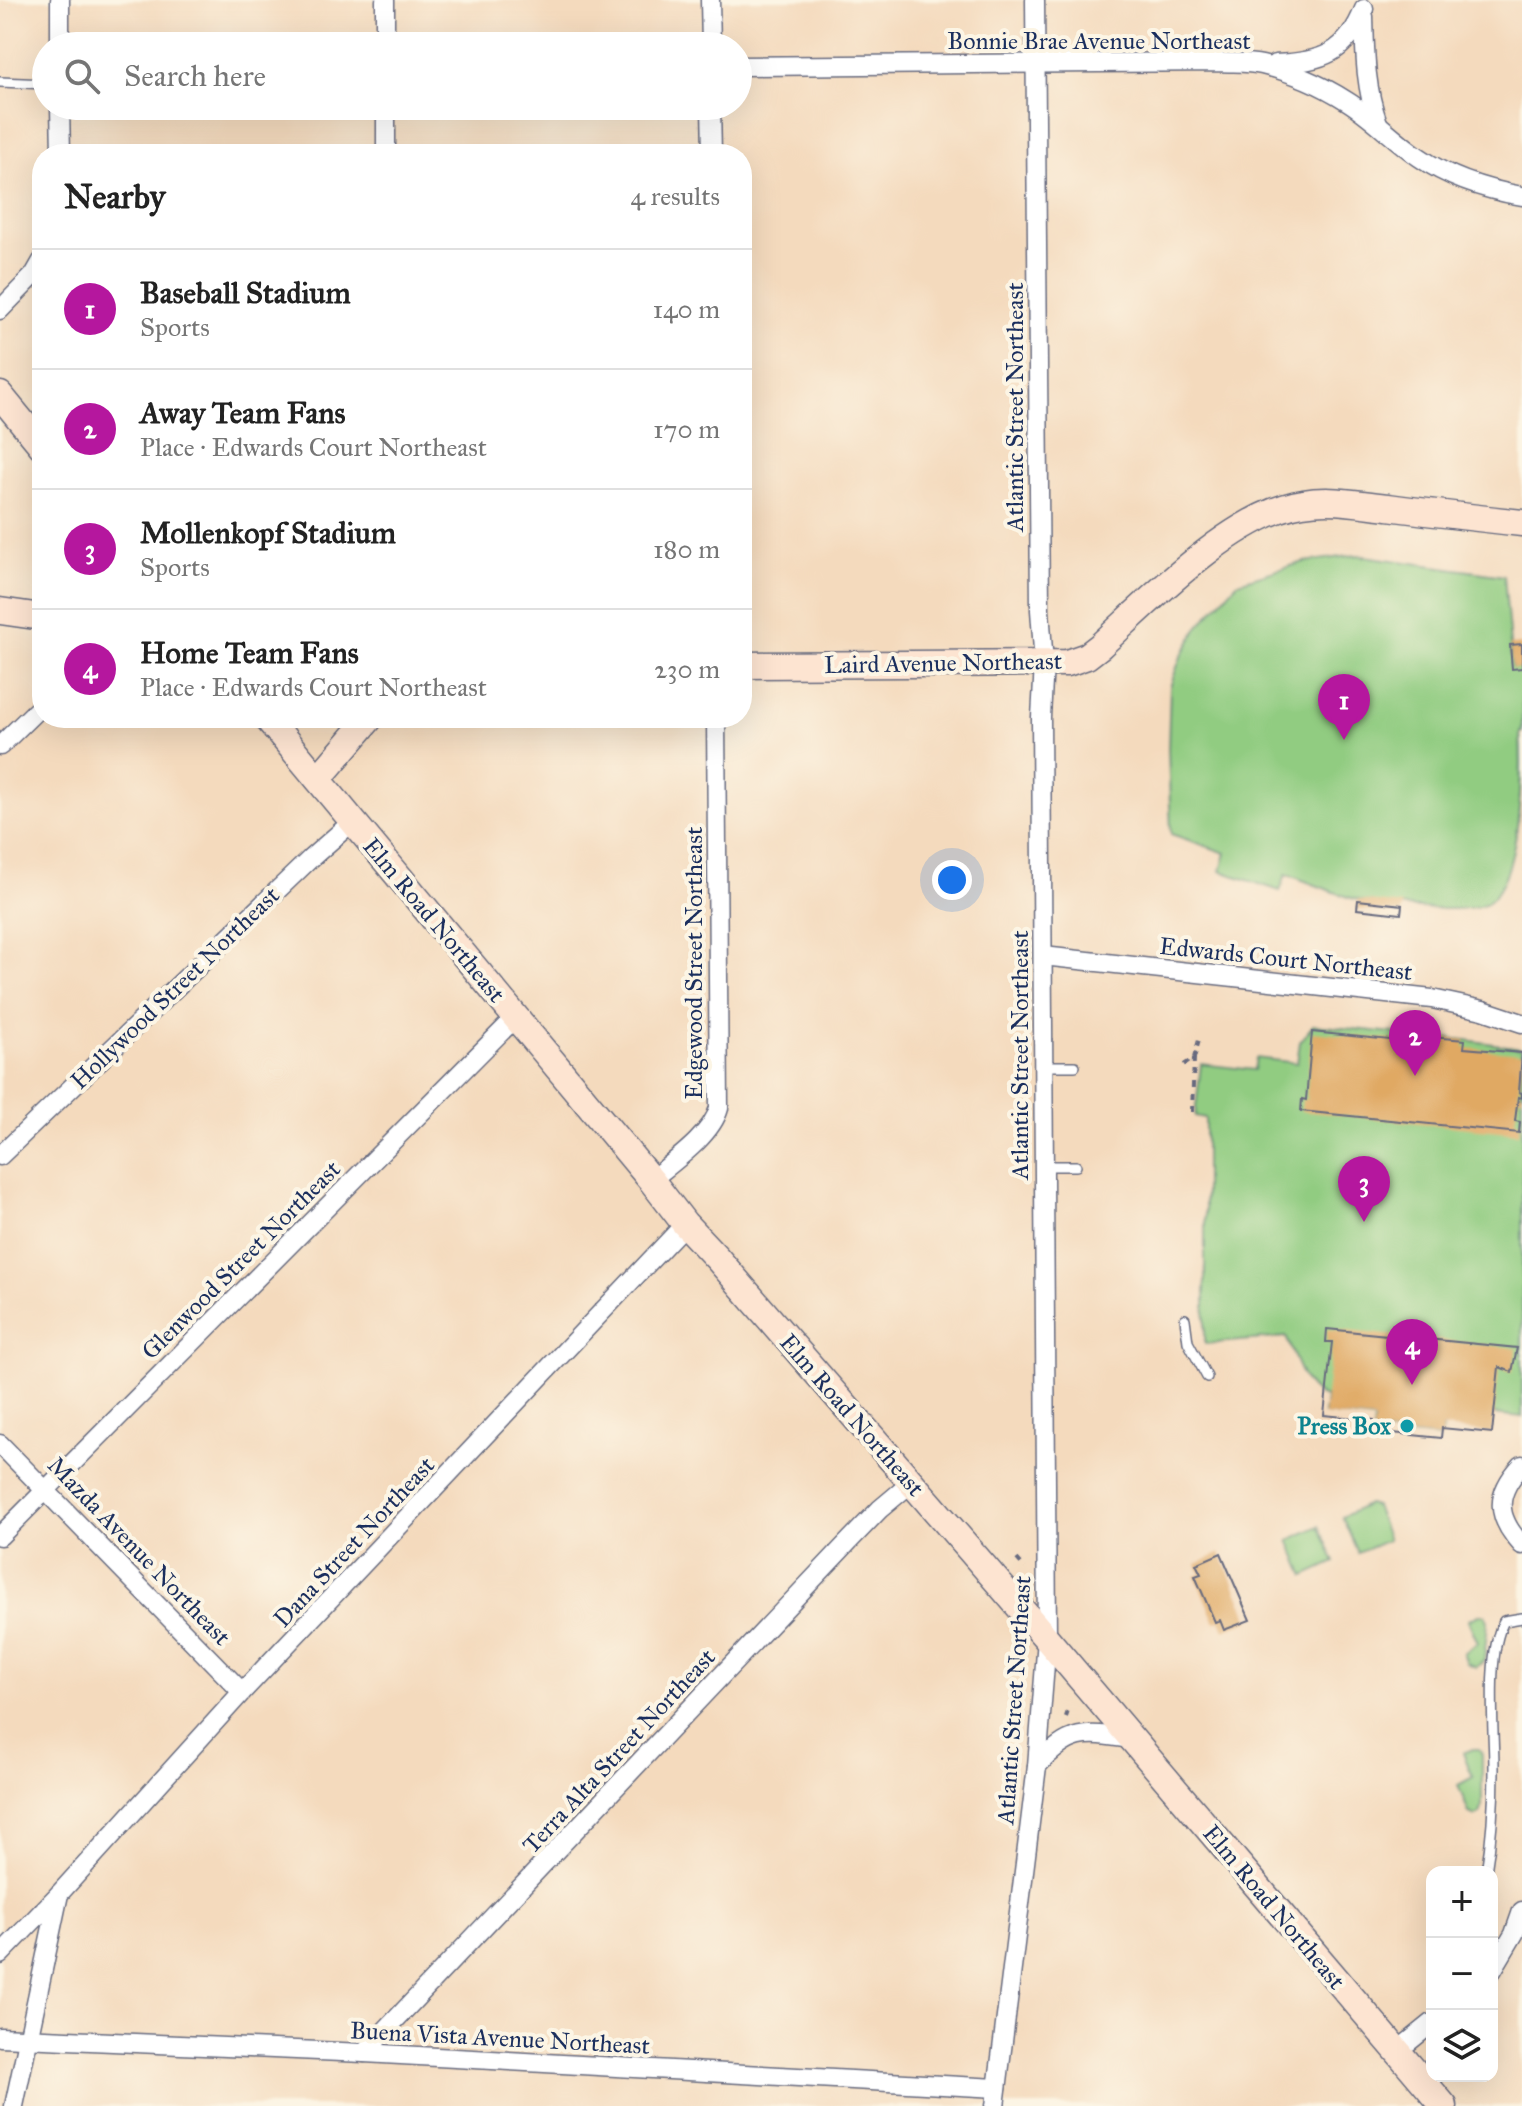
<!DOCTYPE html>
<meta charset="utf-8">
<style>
body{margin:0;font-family:"IM FELL Great Primer",serif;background:#f2f2f2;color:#222}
.controls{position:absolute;right:24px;bottom:24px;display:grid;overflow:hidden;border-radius:16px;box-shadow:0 8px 32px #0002}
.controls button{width:72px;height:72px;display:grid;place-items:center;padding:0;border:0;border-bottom:2px solid #e0e0e0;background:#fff;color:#222;font:40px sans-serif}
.you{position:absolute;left:952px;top:880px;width:28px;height:28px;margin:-20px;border:6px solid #fff;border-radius:50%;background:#1a73e8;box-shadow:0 0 0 12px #1a73e833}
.badge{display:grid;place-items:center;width:52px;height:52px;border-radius:50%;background:#b5179e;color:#fff;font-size:26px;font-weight:700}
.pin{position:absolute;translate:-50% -66px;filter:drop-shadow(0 2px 4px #0008)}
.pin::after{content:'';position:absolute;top:42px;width:28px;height:24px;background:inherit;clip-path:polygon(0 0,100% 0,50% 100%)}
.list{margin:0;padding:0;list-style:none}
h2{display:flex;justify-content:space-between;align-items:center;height:104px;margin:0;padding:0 32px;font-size:34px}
h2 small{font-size:26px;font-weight:400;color:#767676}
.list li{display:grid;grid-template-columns:52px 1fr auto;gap:24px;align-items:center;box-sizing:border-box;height:120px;padding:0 32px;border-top:2px solid #e0e0e0}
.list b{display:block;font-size:30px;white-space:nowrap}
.list p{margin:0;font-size:26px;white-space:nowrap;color:#767676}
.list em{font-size:26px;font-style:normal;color:#767676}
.icon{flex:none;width:44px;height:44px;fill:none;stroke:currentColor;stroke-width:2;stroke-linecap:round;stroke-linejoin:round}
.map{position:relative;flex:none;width:1522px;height:2106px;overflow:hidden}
.search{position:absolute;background:#fff;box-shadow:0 8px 32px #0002;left:32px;top:32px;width:720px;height:88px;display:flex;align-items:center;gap:20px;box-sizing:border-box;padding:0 28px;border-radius:44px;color:#767676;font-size:30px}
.panel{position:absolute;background:#fff;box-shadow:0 8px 32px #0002;left:32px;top:144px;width:720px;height:584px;border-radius:32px}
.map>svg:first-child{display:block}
.green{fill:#91cc81;stroke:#567e70;stroke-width:2}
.building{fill:#e0a963}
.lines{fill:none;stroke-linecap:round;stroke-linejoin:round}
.lane-casing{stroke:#676b7f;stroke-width:12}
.street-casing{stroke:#676b7f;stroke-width:21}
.secondary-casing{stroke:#676b7f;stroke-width:29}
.path{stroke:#676b7f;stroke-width:4;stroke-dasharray:6 6;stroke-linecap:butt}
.lane{stroke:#fff;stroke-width:9}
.street{stroke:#fff;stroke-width:18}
.secondary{stroke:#fde4d1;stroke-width:26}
.culture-dot{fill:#0f9aa8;stroke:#fcf5e5;stroke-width:3}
.labels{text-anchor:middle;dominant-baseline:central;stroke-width:8;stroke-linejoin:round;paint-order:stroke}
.street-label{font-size:24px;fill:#1b2f5e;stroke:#fcf5e5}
.culture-label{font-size:24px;font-weight:bold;fill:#0d838f;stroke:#fcf5e5;text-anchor:end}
</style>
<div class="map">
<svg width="1522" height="2106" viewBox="0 0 1522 2106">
<rect width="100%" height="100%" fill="#fcf5e5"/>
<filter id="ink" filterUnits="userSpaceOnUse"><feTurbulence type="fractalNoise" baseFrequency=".0125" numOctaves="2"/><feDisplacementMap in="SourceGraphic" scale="16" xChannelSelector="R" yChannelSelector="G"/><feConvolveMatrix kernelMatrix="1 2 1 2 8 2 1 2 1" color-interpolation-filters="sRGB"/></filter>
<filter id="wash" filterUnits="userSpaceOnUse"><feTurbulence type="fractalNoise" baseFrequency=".006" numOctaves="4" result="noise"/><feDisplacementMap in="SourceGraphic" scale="32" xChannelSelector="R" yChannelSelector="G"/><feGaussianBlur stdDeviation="1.8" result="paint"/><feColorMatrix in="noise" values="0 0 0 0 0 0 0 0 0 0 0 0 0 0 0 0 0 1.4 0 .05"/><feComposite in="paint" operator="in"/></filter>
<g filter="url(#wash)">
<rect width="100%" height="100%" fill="#f4dabd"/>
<g class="green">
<path d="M1357,555L1504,576L1512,668H1522V732H1520C1522,772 1522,877 1488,902C1468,916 1380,906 1355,899C1332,892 1309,882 1286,874L1280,891L1221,871L1226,853L1171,834L1168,749L1170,687L1180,659L1199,626L1238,582L1304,562Z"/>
<path d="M1313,1025L1466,1040L1522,1048V1417L1494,1414L1442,1428L1441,1438L1373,1431L1374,1420L1324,1414L1326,1397C1303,1393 1295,1356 1286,1337L1205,1344V1118L1195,1116L1201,1064L1254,1070L1256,1058L1297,1063L1300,1042Z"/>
<path d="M1368,1504L1375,1506L1388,1540L1358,1553L1342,1517Z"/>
<path d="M1319,1526L1335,1562L1305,1576L1289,1540Z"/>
<path d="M1479,1615H1485L1488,1621L1484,1661L1476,1667L1467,1663L1463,1653L1478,1643L1468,1620Z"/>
<path d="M1473,1749H1479L1482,1754V1808L1480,1814L1476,1816L1469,1813L1458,1785L1473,1777L1463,1753Z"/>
</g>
<g id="blocks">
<g class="building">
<path d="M1522,644V668L1512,669L1510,645Z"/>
<path d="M1358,900L1402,905L1401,914L1357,909Z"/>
<path d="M1312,1032L1419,1043V1036L1465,1040L1464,1048L1522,1053L1519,1092L1522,1093V1098L1518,1097L1515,1121L1520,1122L1519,1133L1301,1111L1302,1099L1306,1100Z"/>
<path d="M1327,1329L1517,1348L1512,1372L1499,1367L1492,1433L1442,1428L1441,1438L1373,1431L1374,1420L1324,1415L1332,1342H1326Z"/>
<path d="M1221,1553L1250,1620L1224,1630L1220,1620L1215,1622L1195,1576L1201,1574L1196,1564Z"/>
</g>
</g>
</g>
<g filter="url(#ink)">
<use href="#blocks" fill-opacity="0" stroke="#676b7f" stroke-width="2"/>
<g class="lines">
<g class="lane-casing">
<g id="lane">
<path d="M0,82L46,84"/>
<path d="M1044,1066H1075"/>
<path d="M1045,1166H1076"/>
<path d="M1185,1319L1188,1342L1207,1377"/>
<path d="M1486,1872C1492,1837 1494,1803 1494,1768C1494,1730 1486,1653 1504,1621L1522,1618"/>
</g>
</g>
<g class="street-casing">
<g id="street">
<path d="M60,0V46"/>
<path d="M385,0V46"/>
<path d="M710,0L711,46"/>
<path d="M1364,16C1365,53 1365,87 1378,123"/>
<path d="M1275,64C1321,62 1347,54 1364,9"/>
<path d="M738,66L1219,62C1233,63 1249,62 1262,65C1291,72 1322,85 1347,101C1373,117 1394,140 1419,157C1449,178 1487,190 1522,196"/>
<path d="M60,106L61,154"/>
<path d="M386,106V154"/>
<path d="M711,106L712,154"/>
<path d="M0,310L34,275L42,261"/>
<path d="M0,746L42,705"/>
<path d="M1043,956L1432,999L1483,1010L1522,1023"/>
<path d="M0,1156L310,859L352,822"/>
<path d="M651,1180C673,1162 712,1135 719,1108L716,718"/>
<path d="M0,1444L242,1692"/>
<path d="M1522,1465C1495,1494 1495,1516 1522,1545"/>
<path d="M0,1536L515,1018"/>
<path d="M1037,1766C1071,1729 1085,1732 1131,1739"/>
<path d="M0,1955L59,1894"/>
<path d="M1492,1971L1514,1934L1522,1911"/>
<path d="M0,2037L364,2053L997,2088"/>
<path d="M1396,2052L1432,2023"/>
<path d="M364,2053L851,1539L880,1509L911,1483"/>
<path d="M14,2106L59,1894L242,1692L685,1224"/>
<path d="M995,2106L1037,1766L1047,1639L1041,717L1044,664L1040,610L1035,0"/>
</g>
</g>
<g class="secondary-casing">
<g id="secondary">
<path d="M0,395L42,446"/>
<path d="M0,611L42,617"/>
<path d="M742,665L1067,663L1087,656L1100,646C1150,600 1235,513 1303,503C1331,498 1360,504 1388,507C1433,513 1477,518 1522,523"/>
<path d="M267,718L651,1180L685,1224L717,1258L1047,1639L1444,2106"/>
<path d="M318,779L370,718"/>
</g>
</g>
<g class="path">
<path d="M1184,1065L1194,1058L1199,1040"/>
<path d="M1192,1112L1194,1058"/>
<path d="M1017,1559L1025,1568"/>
<path d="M1066,1717L1068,1711"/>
</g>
<use href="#lane" class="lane"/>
<use href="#street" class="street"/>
<use href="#secondary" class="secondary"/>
</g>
</g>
<circle class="culture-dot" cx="1407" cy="1426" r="8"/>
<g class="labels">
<g class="street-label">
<text x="1099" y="41">Bonnie Brae Avenue Northeast</text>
<text transform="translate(1015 407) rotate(-90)">Atlantic Street Northeast</text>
<text transform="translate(943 663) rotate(-1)">Laird Avenue Northeast</text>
<text transform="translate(434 920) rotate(50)">Elm Road Northeast</text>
<text transform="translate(1286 959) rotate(6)">Edwards Court Northeast</text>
<text transform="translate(694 963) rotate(-90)">Edgewood Street Northeast</text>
<text transform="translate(175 988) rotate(-44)">Hollywood Street Northeast</text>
<text transform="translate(1020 1055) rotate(-90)">Atlantic Street Northeast</text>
<text transform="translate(241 1260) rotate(-45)">Glenwood Street Northeast</text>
<text transform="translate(852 1415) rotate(49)">Elm Road Northeast</text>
<text transform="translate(354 1542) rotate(-47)">Dana Street Northeast</text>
<text transform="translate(139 1551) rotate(46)">Mazda Avenue Northeast</text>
<text transform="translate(1014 1700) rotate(-86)">Atlantic Street Northeast</text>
<text transform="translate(619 1751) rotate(-47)">Terra Alta Street Northeast</text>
<text transform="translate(1274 1907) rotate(50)">Elm Road Northeast</text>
<text transform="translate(500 2038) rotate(3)">Buena Vista Avenue Northeast</text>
</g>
<g class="culture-label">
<text x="1391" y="1426">Press Box</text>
</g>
</g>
</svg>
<div class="controls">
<button>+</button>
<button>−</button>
<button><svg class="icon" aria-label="layers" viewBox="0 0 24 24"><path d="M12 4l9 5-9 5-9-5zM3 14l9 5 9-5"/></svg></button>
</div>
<div class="you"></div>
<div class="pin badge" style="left:1344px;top:740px">1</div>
<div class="pin badge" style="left:1415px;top:1076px">2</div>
<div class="pin badge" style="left:1364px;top:1222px">3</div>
<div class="pin badge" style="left:1412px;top:1385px">4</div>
<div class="search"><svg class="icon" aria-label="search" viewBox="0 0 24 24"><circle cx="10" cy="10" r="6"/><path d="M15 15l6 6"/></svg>Search here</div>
<section class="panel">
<h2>Nearby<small>4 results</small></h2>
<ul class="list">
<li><span class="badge">1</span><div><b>Baseball Stadium</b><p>Sports</p></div><em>140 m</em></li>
<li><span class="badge">2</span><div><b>Away Team Fans</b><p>Place · Edwards Court Northeast</p></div><em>170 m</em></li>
<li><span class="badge">3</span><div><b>Mollenkopf Stadium</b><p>Sports</p></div><em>180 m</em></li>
<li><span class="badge">4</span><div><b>Home Team Fans</b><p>Place · Edwards Court Northeast</p></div><em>230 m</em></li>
</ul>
</section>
</div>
